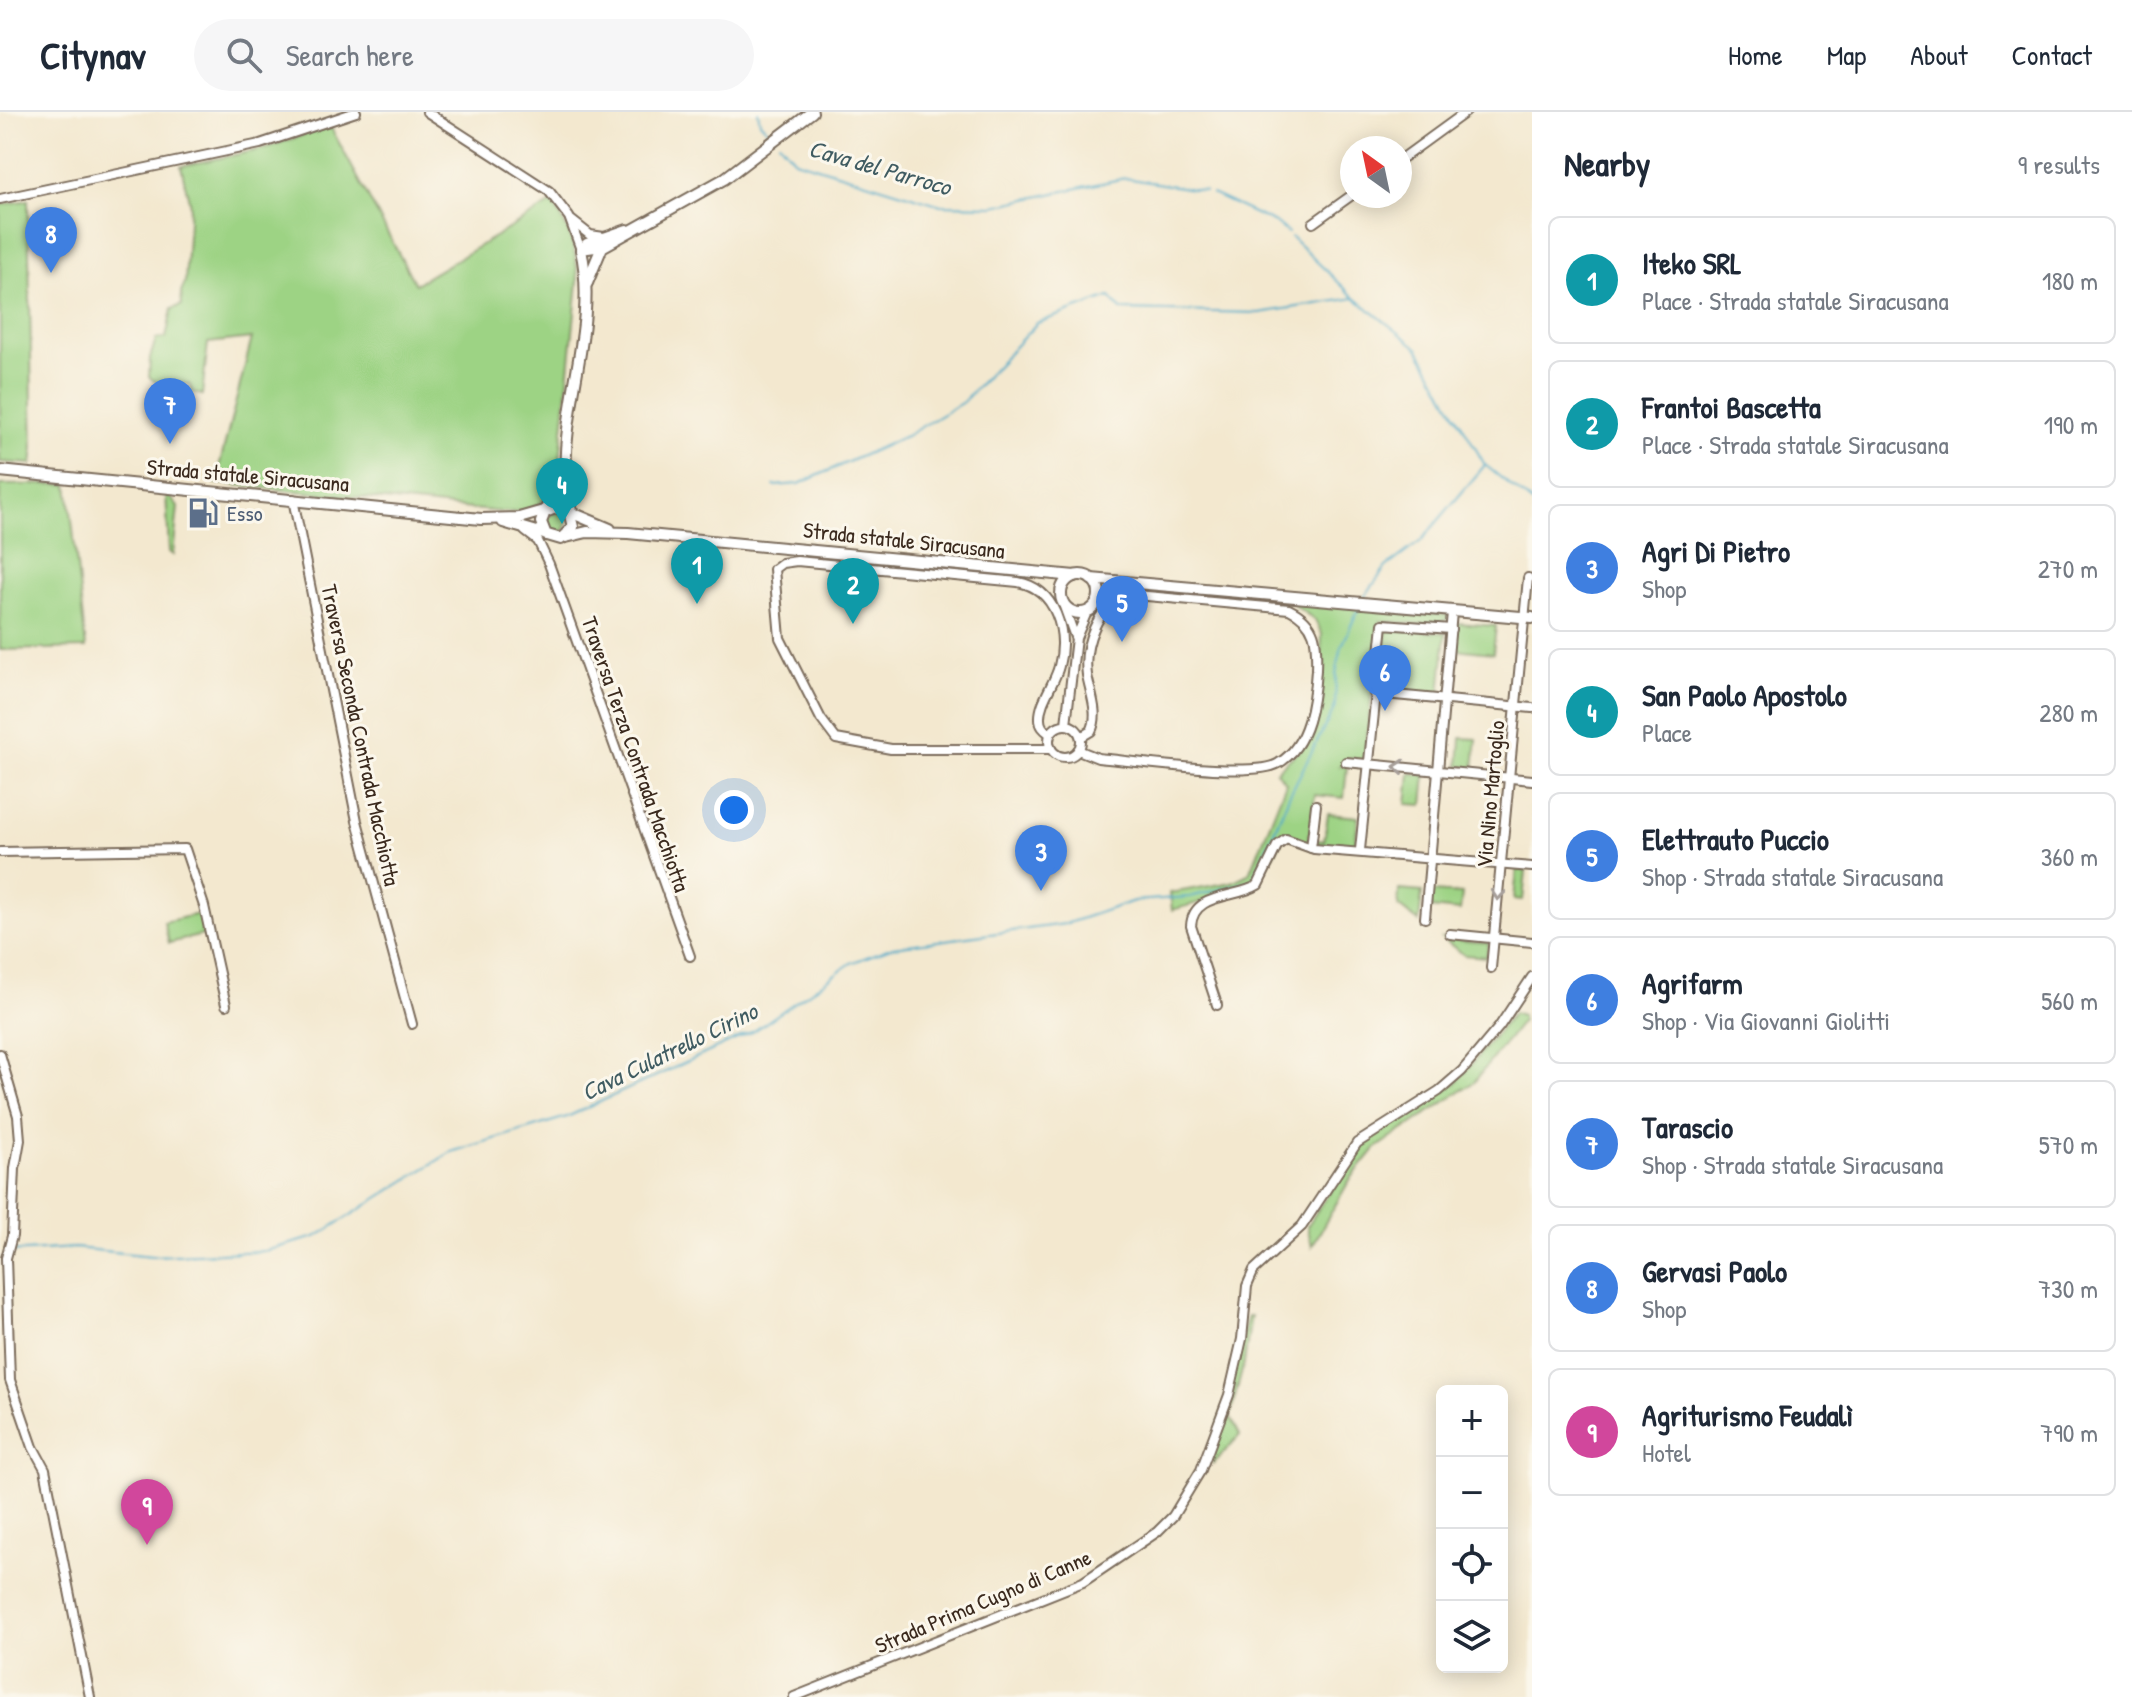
<!DOCTYPE html>
<meta charset="utf-8">
<style>
body{margin:0;font-family:"Patrick Hand",sans-serif;background:#f6f6f7;color:#1f2937}
.controls{position:absolute;right:24px;bottom:24px;display:grid;overflow:hidden;border-radius:12px;box-shadow:0 4px 20px #0003}
.controls button{width:72px;height:72px;display:grid;place-items:center;padding:0;border:0;border-bottom:2px solid #e0e1e3;background:#fff;color:#1f2937;font:40px sans-serif}
.compass{position:absolute;left:1340px;top:24px;width:72px;height:72px;border-radius:50%;background:#fff;box-shadow:0 4px 20px #0003;rotate:327deg}
.you{position:absolute;left:734px;top:698px;width:28px;height:28px;margin:-20px;border:6px solid #fff;border-radius:50%;background:#1a73e8;box-shadow:0 0 0 12px #1a73e833}
.badge{display:grid;place-items:center;width:52px;height:52px;border-radius:50%;background:#d1495b;color:#fff;font-size:26px;font-weight:700}
.pin{position:absolute;translate:-50% -66px;filter:drop-shadow(0 2px 4px #0008)}
.pin::after{content:'';position:absolute;top:42px;width:28px;height:24px;background:inherit;clip-path:polygon(0 0,100% 0,50% 100%)}
.list{margin:0;padding:0;list-style:none}
h2{display:flex;justify-content:space-between;align-items:center;height:104px;margin:0;padding:0 32px;font-size:34px}
h2 small{font-size:26px;font-weight:400;color:#747a83}
.list li{display:grid;grid-template-columns:52px 1fr auto;gap:24px;align-items:center;box-sizing:border-box;height:128px;margin:0 16px 16px;padding:0 16px;border:2px solid #e0e1e3;border-radius:12px}
.list b{display:block;font-size:30px;white-space:nowrap}
.list p{margin:0;font-size:26px;white-space:nowrap;color:#747a83}
.list em{font-size:26px;font-style:normal;color:#747a83}
.icon{flex:none;width:44px;height:44px;fill:none;stroke:currentColor;stroke-width:2;stroke-linecap:round;stroke-linejoin:round}
.map{position:relative;flex:none;width:1532px;height:1585px;overflow:hidden}
header{display:flex;align-items:center;gap:48px;box-sizing:border-box;height:112px;padding:0 40px;background:#fff;border-bottom:2px solid #e0e1e3}
header strong{font-size:38px}
nav{display:flex;gap:44px;margin-inline-start:auto;font-size:28px}
.search{width:560px;height:72px;background:#f6f6f7;display:flex;align-items:center;gap:20px;box-sizing:border-box;padding:0 28px;border-radius:44px;color:#747a83;font-size:30px}
main{display:flex}
aside{flex:1;background:#fff}
.map>svg:first-child{display:block}
.green{fill:#9dd384;stroke:#6c7e51;stroke-width:2}
.lines{fill:none;stroke-linecap:round;stroke-linejoin:round}
.stream{stroke:#47a7c7;stroke-width:2}
.minor-casing{stroke:#7b6c5c;stroke-width:12}
.major-casing{stroke:#7b6c5c;stroke-width:14}
.minor{stroke:#fff;stroke-width:8}
.major{stroke:#fff;stroke-width:10}
.oneway{stroke:#a79f9a}
.labels{text-anchor:middle;dominant-baseline:central;stroke-width:6;stroke-linejoin:round;paint-order:stroke}
.street-label{font-size:22px;fill:#3b2a1e;stroke:#fbf7ec}
.service-label{font-size:22px;fill:#4e5e75;stroke:#fbf7ec;text-anchor:start}
.water-label{font-size:24px;font-style:italic;fill:#405c62;stroke:#fbf7ec}
</style>
<header>
<strong>Citynav</strong>
<div class="search"><svg class="icon" aria-label="search" viewBox="0 0 24 24"><circle cx="10" cy="10" r="6"/><path d="M15 15l6 6"/></svg>Search here</div>
<nav><a>Home</a><a>Map</a><a>About</a><a>Contact</a></nav>
</header>
<main>
<div class="map">
<svg width="1532" height="1585" viewBox="0 0 1532 1585">
<rect width="100%" height="100%" fill="#fbf7ec"/>
<filter id="ink" filterUnits="userSpaceOnUse"><feTurbulence type="fractalNoise" baseFrequency=".0125" numOctaves="2"/><feDisplacementMap in="SourceGraphic" scale="16" xChannelSelector="R" yChannelSelector="G"/><feConvolveMatrix kernelMatrix="1 2 1 2 8 2 1 2 1" color-interpolation-filters="sRGB"/></filter>
<filter id="wash" filterUnits="userSpaceOnUse"><feTurbulence type="fractalNoise" baseFrequency=".006" numOctaves="4" result="noise"/><feDisplacementMap in="SourceGraphic" scale="32" xChannelSelector="R" yChannelSelector="G"/><feGaussianBlur stdDeviation="1.8" result="paint"/><feColorMatrix in="noise" values="0 0 0 0 0 0 0 0 0 0 0 0 0 0 0 0 0 1.4 0 .05"/><feComposite in="paint" operator="in"/></filter>
<g filter="url(#wash)">
<rect width="100%" height="100%" fill="#f3e8cf"/>
<g class="green">
<path d="M330,14L415,172L552,91C570,116 577,140 578,170L559,358C550,389 536,402 502,400L215,371L252,226L208,231L202,283L193,281L189,272L156,270L149,265L150,246L156,227L166,226L172,197L182,193L181,180L185,171L190,93L181,54L259,38Z"/>
<path d="M28,88L33,344L32,352L0,350V93Z"/>
<path d="M68,372L86,536L0,538V373Z"/>
<path d="M166,380L178,395L173,443L169,440Z"/>
<circle cx="557" cy="411" r="10"/>
<path d="M1295,489L1448,503L1447,508L1420,512L1380,509L1364,648L1348,646L1340,654L1347,655L1344,686L1315,683L1308,732L1289,723L1284,725L1257,770C1232,783 1197,791 1172,798L1170,781L1232,770L1250,761L1286,671L1276,659L1299,639L1319,593L1322,522L1315,508L1294,493Z"/>
<path d="M1458,511L1496,514L1493,541L1455,537Z"/>
<path d="M1387,516L1446,521L1440,582L1384,577L1380,572Z"/>
<path d="M1461,626L1477,627L1474,656L1459,654Z"/>
<path d="M1410,661L1426,663L1423,693L1407,692Z"/>
<path d="M1328,702L1358,705L1355,735L1317,733V728L1324,729Z"/>
<path d="M1517,758L1526,759L1523,788L1514,787Z"/>
<path d="M1399,778L1422,780L1419,810L1398,794Z"/>
<path d="M1432,780L1462,782L1460,799L1430,796Z"/>
<path d="M203,801L207,822L169,831L164,810Z"/>
<path d="M1443,827L1489,831L1486,845L1464,843Z"/>
<path d="M1513,901L1522,904V909L1474,970L1375,1037L1349,1069L1312,1134L1307,1114L1361,1033L1456,971Z"/>
<path d="M1248,1204H1251L1244,1251L1230,1304L1240,1323L1213,1352L1211,1339Z"/>
</g>
<g class="lines">
<g class="stream">
<path d="M758,0L760,10L774,25"/>
<path d="M779,30L795,48L941,93L994,94L1125,66L1205,79"/>
<path d="M1212,82L1277,112L1288,121"/>
<path d="M1291,125L1355,186L1418,236L1485,353L1532,391"/>
<path d="M774,374L799,372L906,324L963,290L1037,211L1110,185L1121,198L1259,201L1355,186"/>
<path d="M1363,487L1386,455L1421,429L1485,353"/>
<path d="M9,1140L75,1136L152,1144L265,1139L316,1125L451,1040L567,1005L754,919L851,851L893,835L1065,812L1134,789L1190,785L1253,769L1289,684L1335,595L1336,562L1342,534L1360,493"/>
</g>
</g>
</g>
<g filter="url(#ink)">
<g class="lines">
<g class="minor-casing">
<g id="minor">
<path d="M427,0L549,79L569,105L581,138L602,135"/>
<path d="M1400,48L1466,0"/>
<path d="M0,87L260,32L356,0"/>
<path d="M571,108L590,123L604,125"/>
<path d="M1313,111L1352,83"/>
<path d="M293,387L357,709L412,912"/>
<path d="M525,419L538,429L549,452L690,844"/>
<path d="M1063,492L1075,525"/>
<path d="M1374,581L1532,596"/>
<path d="M1066,612L1076,526L1087,500"/>
<circle cx="1065" cy="629" r="16"/>
<path d="M1050,622C1045,618 1040,615 1040,607C1039,590 1055,571 1059,554C1068,520 1056,477 1018,470L797,449L782,451L774,457L780,526L821,607L836,627L891,637H1051"/>
<path d="M1078,638L1098,646C1133,649 1254,667 1279,651C1309,633 1314,589 1316,558C1317,529 1317,511 1289,497L1125,482C1097,496 1083,533 1087,563C1090,580 1100,603 1091,619L1081,625"/>
<path d="M1346,650L1532,668"/>
<path d="M1311,736L1316,693"/>
<path d="M1360,738L1383,512L1451,517"/>
<path d="M0,740L185,737L204,794L226,893"/>
<path d="M1425,806L1452,500"/>
<path d="M1450,822L1532,830"/>
<path d="M1491,856L1528,466"/>
<path d="M1217,893L1191,814C1193,780 1236,787 1258,773L1277,734L1286,727L1314,737L1532,755"/>
<path d="M0,942L18,1004L20,1028L15,1056L12,1124L6,1146L10,1268L33,1335L45,1357L90,1585"/>
<path d="M794,1585L1083,1470L1157,1420L1173,1404L1201,1358L1229,1283L1242,1227L1247,1174L1254,1158L1302,1114L1357,1031L1439,979L1462,959L1499,915L1532,865"/>
</g>
</g>
<g class="major-casing">
<g id="major">
<path d="M587,171L602,135L724,67L812,0"/>
<path d="M0,359L481,407L519,406L547,398"/>
<path d="M546,397L562,365"/>
<path d="M570,400L610,417"/>
<path d="M572,403C548,317 601,225 581,138L587,132L627,118"/>
<path d="M503,410L561,427L573,415L569,399L558,395L545,400L541,410L546,423"/>
<path d="M566,425L587,420L628,421L1075,464"/>
<circle cx="1080" cy="482" r="19"/>
<path d="M1091,467L1532,506"/>
</g>
</g>
<use href="#minor" class="minor"/>
<use href="#major" class="major"/>
</g>
<defs><path id="oneway-chevron" d="M-2-3.5L2.5 0L-2 3.5" fill="none" stroke-width="1.6" stroke-linecap="round" stroke-linejoin="round" transform="scale(2)"/></defs>
<g class="oneway">
<use href="#oneway-chevron" transform="translate(1399 655) rotate(-175)"/>
<use href="#oneway-chevron" transform="translate(1498 783) rotate(95)"/>
</g>
</g>
<defs>
<g id="fuel-bare" transform="scale(2.4)"><path d="M-5.5-6h7V0h2V4h1.3V-2.5L3-4.5l.8-.8L6-3V5H2.5V1h-1V6h-7ZM-4.2-4.7v3.2H.2V-4.7Z" fill="#5c6f8a" stroke="#fbf7ec" stroke-width="2.5" paint-order="stroke"/></g>
</defs>
<g fill-rule="evenodd">
<use href="#fuel-bare" x="203" y="401"/>
</g>
<g class="labels">
<g class="street-label">
<text transform="translate(248 363) rotate(5)">Strada statale Siracusana</text>
<text transform="translate(904 428) rotate(6)">Strada statale Siracusana</text>
<text transform="translate(361 623) rotate(78)">Traversa Seconda Contrada Macchiotta</text>
<text transform="translate(636 642) rotate(71)">Traversa Terza Contrada Macchiotta</text>
<text transform="translate(1490 682) rotate(-85)">Via Nino Martoglio</text>
<text transform="translate(983 1489) rotate(-23)">Strada Prima Cugno di Canne</text>
</g>
<g class="service-label">
<text x="227" y="401">Esso</text>
</g>
<g class="water-label">
<text transform="translate(880 55) rotate(16)">Cava del Parroco</text>
<text transform="translate(669 939) rotate(-26)">Cava Culatrello Cirino</text>
</g>
</g>
</svg>
<div class="controls">
<button>+</button>
<button>−</button>
<button><svg class="icon" aria-label="locate" viewBox="0 0 24 24"><circle cx="12" cy="12" r="6"/><path d="M12 2v4M12 18v4M2 12h4M18 12h4"/></svg></button>
<button><svg class="icon" aria-label="layers" viewBox="0 0 24 24"><path d="M12 4l9 5-9 5-9-5zM3 14l9 5 9-5"/></svg></button>
</div>
<svg class="compass" viewBox="-18 -18 36 36"><path d="M0-13l5 13h-10z" fill="#e53935"/><path d="M0 13l5-13h-10z" fill="#747a83"/></svg>
<div class="you"></div>
<div class="pin badge" style="left:697px;top:492px;background:#0f9aa8">1</div>
<div class="pin badge" style="left:853px;top:512px;background:#0f9aa8">2</div>
<div class="pin badge" style="left:1041px;top:779px;background:#3f7fe0">3</div>
<div class="pin badge" style="left:562px;top:412px;background:#0f9aa8">4</div>
<div class="pin badge" style="left:1122px;top:530px;background:#3f7fe0">5</div>
<div class="pin badge" style="left:1385px;top:599px;background:#3f7fe0">6</div>
<div class="pin badge" style="left:170px;top:332px;background:#3f7fe0">7</div>
<div class="pin badge" style="left:51px;top:161px;background:#3f7fe0">8</div>
<div class="pin badge" style="left:147px;top:1433px;background:#d1479c">9</div>
</div>
<aside>
<h2>Nearby<small>9 results</small></h2>
<ul class="list">
<li><span class="badge" style="background:#0f9aa8">1</span><div><b>Iteko SRL</b><p>Place · Strada statale Siracusana</p></div><em>180 m</em></li>
<li><span class="badge" style="background:#0f9aa8">2</span><div><b>Frantoi Bascetta</b><p>Place · Strada statale Siracusana</p></div><em>190 m</em></li>
<li><span class="badge" style="background:#3f7fe0">3</span><div><b>Agri Di Pietro</b><p>Shop</p></div><em>270 m</em></li>
<li><span class="badge" style="background:#0f9aa8">4</span><div><b>San Paolo Apostolo</b><p>Place</p></div><em>280 m</em></li>
<li><span class="badge" style="background:#3f7fe0">5</span><div><b>Elettrauto Puccio</b><p>Shop · Strada statale Siracusana</p></div><em>360 m</em></li>
<li><span class="badge" style="background:#3f7fe0">6</span><div><b>Agrifarm</b><p>Shop · Via Giovanni Giolitti</p></div><em>560 m</em></li>
<li><span class="badge" style="background:#3f7fe0">7</span><div><b>Tarascio</b><p>Shop · Strada statale Siracusana</p></div><em>570 m</em></li>
<li><span class="badge" style="background:#3f7fe0">8</span><div><b>Gervasi Paolo</b><p>Shop</p></div><em>730 m</em></li>
<li><span class="badge" style="background:#d1479c">9</span><div><b>Agriturismo Feudalì</b><p>Hotel</p></div><em>790 m</em></li>
</ul>
</aside>
</main>
